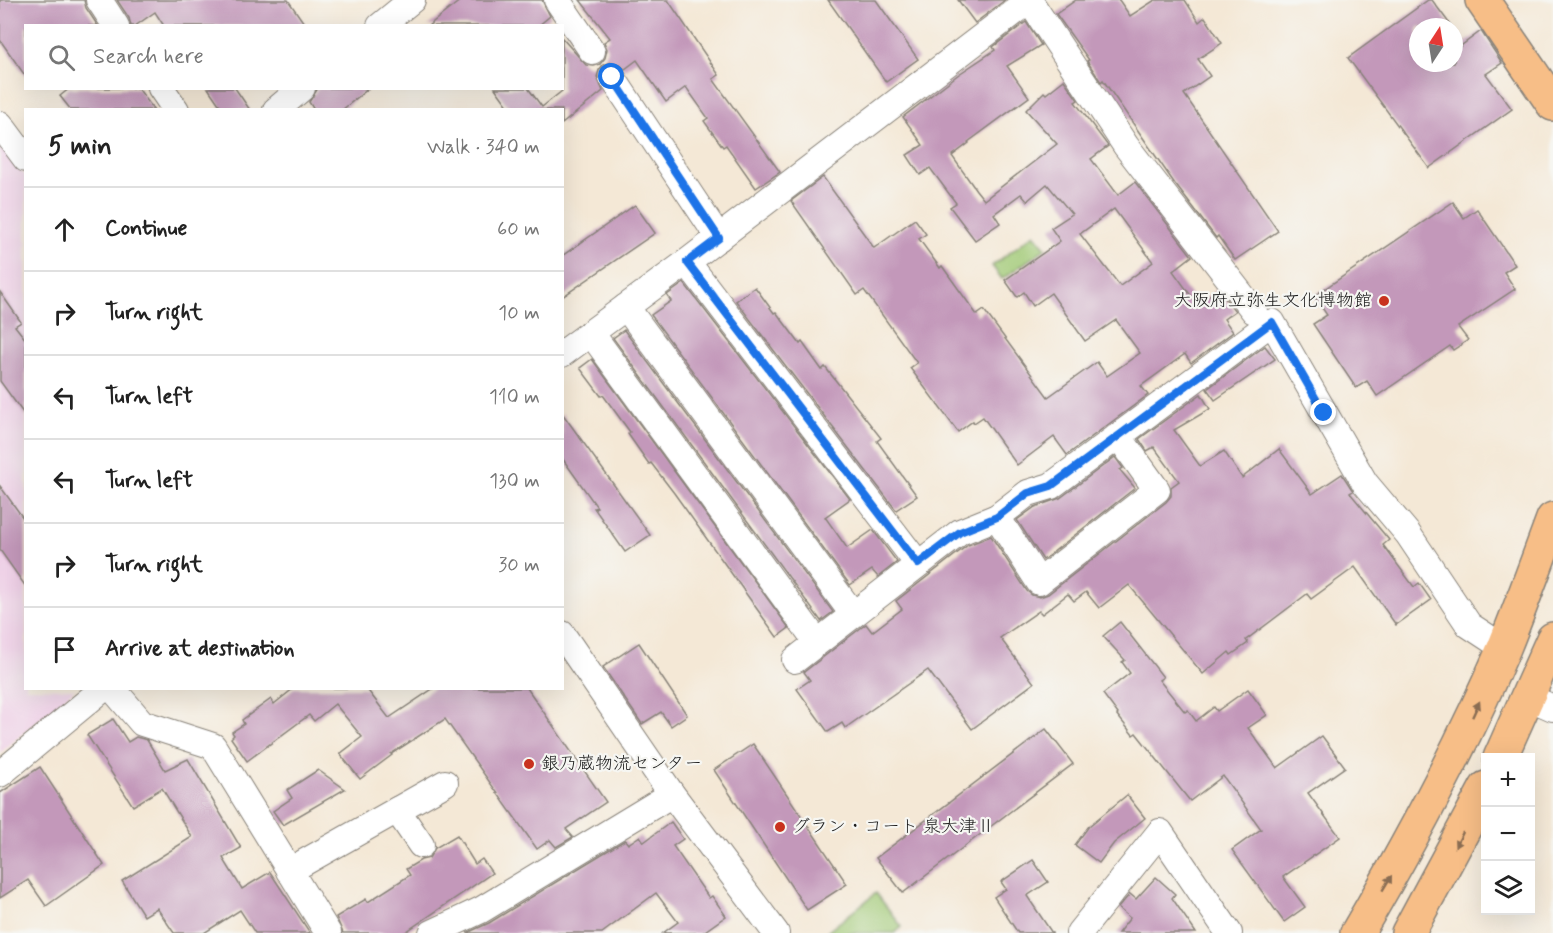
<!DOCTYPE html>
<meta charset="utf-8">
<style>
body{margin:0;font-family:Mynerve,"Klee One",sans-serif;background:#f6f6f6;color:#222}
.controls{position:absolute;right:18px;bottom:18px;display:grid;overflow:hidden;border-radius:0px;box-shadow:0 6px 24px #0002}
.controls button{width:54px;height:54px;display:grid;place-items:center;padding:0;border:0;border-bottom:2px solid #e0e0e0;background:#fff;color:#222;font:30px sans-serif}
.compass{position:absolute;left:1409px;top:18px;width:54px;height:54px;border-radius:50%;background:#fff;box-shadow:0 6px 24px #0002;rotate:12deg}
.stop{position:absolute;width:18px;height:18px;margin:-14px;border:4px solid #1a73e8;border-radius:50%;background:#fff}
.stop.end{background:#1a73e8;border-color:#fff;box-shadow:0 2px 6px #0008}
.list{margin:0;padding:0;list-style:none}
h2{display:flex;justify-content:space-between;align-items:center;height:78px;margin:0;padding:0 24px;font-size:26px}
h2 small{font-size:20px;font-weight:400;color:#767676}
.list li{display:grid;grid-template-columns:39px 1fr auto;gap:18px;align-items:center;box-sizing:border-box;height:84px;padding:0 24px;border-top:2px solid #e0e0e0}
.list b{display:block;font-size:22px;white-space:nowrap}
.list em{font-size:20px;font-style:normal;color:#767676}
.icon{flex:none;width:33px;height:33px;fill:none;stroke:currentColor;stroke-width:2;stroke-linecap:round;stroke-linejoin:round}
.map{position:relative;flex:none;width:1553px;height:933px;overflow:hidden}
.search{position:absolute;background:#fff;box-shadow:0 6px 24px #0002;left:24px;top:24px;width:540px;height:66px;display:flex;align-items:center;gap:15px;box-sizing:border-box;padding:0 21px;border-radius:0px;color:#767676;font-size:22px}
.panel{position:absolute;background:#fff;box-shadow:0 6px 24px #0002;left:24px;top:108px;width:540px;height:582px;border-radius:0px}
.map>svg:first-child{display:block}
.built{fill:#efd0e7}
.green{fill:#a0c975;stroke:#5e7248;stroke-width:1.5}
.building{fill:#c398ba;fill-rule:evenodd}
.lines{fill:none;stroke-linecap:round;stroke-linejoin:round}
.street-casing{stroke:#888279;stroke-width:28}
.primary-casing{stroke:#888279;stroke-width:36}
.highway-casing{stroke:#888279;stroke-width:36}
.street{stroke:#fff;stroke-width:26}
.primary{stroke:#f7be87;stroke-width:33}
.highway{stroke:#f7be87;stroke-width:33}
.oneway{fill:#8a6d52}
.route{stroke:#1a73e8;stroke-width:8}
.poi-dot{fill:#c8321e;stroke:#f6f6f2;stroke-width:2}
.labels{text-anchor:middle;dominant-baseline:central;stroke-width:4.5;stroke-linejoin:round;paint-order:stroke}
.poi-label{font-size:18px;fill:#1c1c1c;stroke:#f6f6f2;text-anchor:start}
</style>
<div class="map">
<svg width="1553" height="933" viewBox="0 0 1553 933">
<rect width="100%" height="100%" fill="#f6f6f2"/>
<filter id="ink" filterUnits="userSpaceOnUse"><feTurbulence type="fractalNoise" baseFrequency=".0167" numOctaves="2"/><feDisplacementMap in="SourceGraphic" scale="12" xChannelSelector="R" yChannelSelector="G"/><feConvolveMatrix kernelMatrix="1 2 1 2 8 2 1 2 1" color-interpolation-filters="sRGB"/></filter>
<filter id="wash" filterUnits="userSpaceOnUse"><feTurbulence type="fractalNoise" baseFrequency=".008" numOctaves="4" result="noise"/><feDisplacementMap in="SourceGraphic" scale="24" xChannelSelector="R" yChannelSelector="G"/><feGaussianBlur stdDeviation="1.35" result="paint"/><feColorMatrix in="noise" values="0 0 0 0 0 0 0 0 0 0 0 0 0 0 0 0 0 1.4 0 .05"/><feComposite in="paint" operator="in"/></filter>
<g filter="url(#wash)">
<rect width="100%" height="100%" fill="#f4e8d6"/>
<path class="built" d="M0,141L26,177V688L75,689L0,753Z"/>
<g class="green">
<path d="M1034,234L1046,248L1002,279L992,266Z"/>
<path d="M876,893L902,927L895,933H826Z"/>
</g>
<g id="blocks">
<g class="building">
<path d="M0,0H84L86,8L98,26H26V77L0,40Z"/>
<path d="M117,0H288L306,26H164L155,12L135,26H131L129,18Z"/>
<path d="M461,0H542L550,16L538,26H428Z"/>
<path d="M580,0H668L719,75L713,79L780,172L756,188L726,145L723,147L704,121L708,118L686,87L666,102L637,60L625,69L619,64L612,62L603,65L599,70L597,77L603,91L562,124V110H511L495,88H528L542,107L562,91V38L586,65L594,66L600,64L605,58L607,49L604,42L610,38Z"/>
<path d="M828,0H876L918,59L886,82Z"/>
<path d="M958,0H1005L975,23Z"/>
<path d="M1076,0H1119L1130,16L1155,0H1185L1199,22L1205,17L1222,43L1198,59L1210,76L1184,94L1278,231L1235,260L1218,236L1216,238L1175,184L1103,80L1101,82L1087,61L1089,60L1056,14Z"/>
<path d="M1428,0H1432L1452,27H1418V63H1454V51L1481,31L1502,63L1486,74L1512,109L1429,168L1348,58Z"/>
<path d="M1026,22L1041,45L1007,66L1029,97L968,142L969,143L952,156L976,190L984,200L1057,144L1026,110L1044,92L1046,94L1064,80L1078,100L1075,102L1108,146L1091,159L1118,195L1135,182L1192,256L1173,271L1197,304L1218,289L1235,311L1224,319L1233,332L1191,363L1185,354L1141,386L1148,395L1067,455L1054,437L1017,465L983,417L974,423L973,421L958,432L910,368L917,363L864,290L857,295L791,201L823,177L874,248L915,219L926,234L919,239L940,268L942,266L977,315L984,310L1048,397L1097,362L1107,376L1140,353L1116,320L1085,341L1051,293L1033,306L1024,292L1017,297L1005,280L1060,241L1051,228L1072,214L1047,184L1027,201L1021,194L994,214L1000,223L975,240L950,207L956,203L930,168L920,175L907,155L923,145L903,117L959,74L995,50L993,47ZM1114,209L1153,262L1120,286L1080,234Z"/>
<path d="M70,88H138L154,110H71L60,96Z"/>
<path d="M208,88H235L250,110H223Z"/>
<path d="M318,88H369L342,110H314L309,102Z"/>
<path d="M1453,202L1464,218L1477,209L1515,265L1504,272L1515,289L1458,327L1468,340L1453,350L1450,346L1377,396L1367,381L1356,388L1313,324L1327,315L1314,296Z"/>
<path d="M635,205L655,233L562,297V256Z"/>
<path d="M684,283L850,499L825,517L847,548L873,530L897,562L878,577L872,570L850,585L651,315L671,301L667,295Z"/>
<path d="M755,287L774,313L776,312L800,344L802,342L822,370L825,367L881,438L877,441L917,496L896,510L736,301Z"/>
<path d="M0,292L21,322L15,326L26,340V417L0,381Z"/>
<path d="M624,330L833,612L821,621L613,338Z"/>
<path d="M1265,346L1275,359L1215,400L1207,389Z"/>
<path d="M592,359L789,628L777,637L674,493L651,463L649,464L628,434L630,432L603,395L601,396L580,368Z"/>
<path d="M1201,394L1210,409L1174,430L1200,466L1224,451L1242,478L1279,449L1312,494L1342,474L1353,491L1350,493L1389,540L1383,545L1414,587L1419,583L1431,600L1396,625L1355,567L1311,599L1307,594L1246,640L1248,643L1231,655L1229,652L1203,674L1129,585L1099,608L1086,592L1074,601L1068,594L1042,614L1039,611L1000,638L1034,683L972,729L928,670L845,728L842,723L828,732L797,689L810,680L804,672L866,624L872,632L902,609L896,601L968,545L991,536L1027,591L1032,595L1040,597L1048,594L1166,502L1171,496V487L1179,481L1154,447L1147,451L1139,439Z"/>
<path d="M562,413L650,535L625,552L594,508L597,507L562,458Z"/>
<path d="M1115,457L1123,468L1120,470L1135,488L1043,560L1017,520L1035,507L1060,498Z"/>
<path d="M0,486L26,522V587L0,550Z"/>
<path d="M1120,622L1163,677L1159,680L1185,712L1188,710L1196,721L1214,707L1217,711L1248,689L1267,715L1248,728L1277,768L1322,736L1345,767L1308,793L1340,837L1283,877L1305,907L1284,922L1232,850L1261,829L1223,776L1190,801L1136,733L1133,735L1117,715L1118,714L1103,694L1130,673L1122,662L1125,660L1103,636Z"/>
<path d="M639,643L687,715L671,726L661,712L642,724L603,667Z"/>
<path d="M294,688H366L389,718L434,688H527L606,802L566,829L573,837L556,847L550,840L537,849L445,719L391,754L392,755L360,779L340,754L362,737L335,704L314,721L309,715L247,761L231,738L234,735L232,732L244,724L242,720L271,699L274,704Z"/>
<path d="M113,719L128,742L136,737L147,740L165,770L188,759L241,848L223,858L242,889L270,872L310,933H255L240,910L204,933H174L157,908L144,916L122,881L192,837L162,788L133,806L87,735Z"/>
<path d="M1046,729L1073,764L903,893L876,858Z"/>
<path d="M753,744L847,884L807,910L714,770Z"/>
<path d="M40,767L104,865L46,906L28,880L0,898V793Z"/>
<path d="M318,770L345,789L283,825L273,811L292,798L287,790Z"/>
<path d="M1127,795L1145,818L1114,843L1099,863L1075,845L1089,826Z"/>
<path d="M671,822L683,839L673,846L709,898L712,896L726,916L702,933H663L678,922L656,893L602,933H467L489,923L625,840L628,844L640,836L644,842Z"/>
<path d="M457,835L475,864L482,859L492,873L404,933H343L336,917L366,899L368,902L410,875L406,869L421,860L429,858L435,848Z"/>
<path d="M1033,860L1048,882L1027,896L1052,933H1018L994,897L1006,889L1001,882Z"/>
<path d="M1156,877L1175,894L1172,898L1196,933H1118L1130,918L1118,908L1130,894L1136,899Z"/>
</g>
</g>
</g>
<g filter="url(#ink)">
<use href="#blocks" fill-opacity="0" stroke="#888279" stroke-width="1.5"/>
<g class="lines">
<g class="street-casing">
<g id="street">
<path d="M99,0L116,26"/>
<path d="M557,0L592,51"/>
<path d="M1029,0L1126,146L1254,311"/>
<path d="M380,26L412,0"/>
<path d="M612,77L719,238"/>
<path d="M161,88L176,110"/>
<path d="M276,110L302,88"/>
<path d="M0,124L26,159"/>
<path d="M687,262L918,564"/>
<path d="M626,307L853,614"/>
<path d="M591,333L817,642"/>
<path d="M562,354L687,262L1030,0"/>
<path d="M997,517L1039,582L1157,490L1119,437"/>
<path d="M562,634L671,793L776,933"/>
<path d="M795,660L960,532L997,517L1028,493L1051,486L1272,322L1365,483L1408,534L1469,625L1504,648"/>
<path d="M112,688L142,723L213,746L328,933"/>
<path d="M1528,697L1553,708"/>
<path d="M0,774L104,688"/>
<path d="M397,810L421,845"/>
<path d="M289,871L445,783"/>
<path d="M432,933L481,910L664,799L671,793"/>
<path d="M1079,933L1160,832L1229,933"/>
</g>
</g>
<g class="primary-casing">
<path id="primary" d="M1482,0L1553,104"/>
</g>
<g class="highway-casing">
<g id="highway">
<path d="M1500,758L1553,639"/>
<path d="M1357,933C1411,841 1462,746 1504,648C1521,606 1537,562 1553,519"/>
<path d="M1408,933L1486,788"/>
</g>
</g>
<use href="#street" class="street"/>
<use href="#primary" class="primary"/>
<use href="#highway" class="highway"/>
</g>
<defs><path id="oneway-solid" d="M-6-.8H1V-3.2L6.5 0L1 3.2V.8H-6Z" transform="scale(1.5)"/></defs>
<g class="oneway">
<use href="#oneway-solid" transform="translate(1476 709) rotate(-65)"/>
<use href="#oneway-solid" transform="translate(1459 840) rotate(117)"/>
<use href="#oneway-solid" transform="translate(1387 883) rotate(-59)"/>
</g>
</g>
<g class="lines" filter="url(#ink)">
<path class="route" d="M612,77L719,238L687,262L918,564L960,532L997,517L1028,493L1051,486L1272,322L1324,413"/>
</g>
<g class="poi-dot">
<circle cx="1384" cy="301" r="6"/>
<circle cx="529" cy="764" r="6"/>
<circle cx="780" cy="827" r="6"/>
</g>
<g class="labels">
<g class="poi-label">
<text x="1372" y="301" text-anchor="end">大阪府立弥生文化博物館</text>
<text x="541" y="764">銀乃蔵物流センター</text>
<text x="792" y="827">グラン・コート 泉大津Ⅱ</text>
</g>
</g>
</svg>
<div class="controls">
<button>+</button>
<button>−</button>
<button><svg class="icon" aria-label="layers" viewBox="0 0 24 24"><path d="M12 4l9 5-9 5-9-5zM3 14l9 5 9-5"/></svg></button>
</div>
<svg class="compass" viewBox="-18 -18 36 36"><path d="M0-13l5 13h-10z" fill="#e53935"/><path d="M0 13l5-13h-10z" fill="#767676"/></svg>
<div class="stop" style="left:612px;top:77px"></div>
<div class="stop end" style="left:1324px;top:413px"></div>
<div class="search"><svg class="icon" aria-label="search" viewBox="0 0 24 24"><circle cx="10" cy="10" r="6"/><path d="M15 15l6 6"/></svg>Search here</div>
<section class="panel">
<h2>5 min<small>Walk · 340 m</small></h2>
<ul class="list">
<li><svg class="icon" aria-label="ahead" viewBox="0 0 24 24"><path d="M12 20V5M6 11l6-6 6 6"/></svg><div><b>Continue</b></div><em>60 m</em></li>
<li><svg class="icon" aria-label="right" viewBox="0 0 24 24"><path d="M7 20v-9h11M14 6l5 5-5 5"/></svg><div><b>Turn right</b></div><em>10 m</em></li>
<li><svg class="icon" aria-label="left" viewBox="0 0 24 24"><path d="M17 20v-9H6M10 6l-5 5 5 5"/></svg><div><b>Turn left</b></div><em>110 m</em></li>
<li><svg class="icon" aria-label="left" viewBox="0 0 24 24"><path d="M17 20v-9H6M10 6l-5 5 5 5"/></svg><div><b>Turn left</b></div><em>130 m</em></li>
<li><svg class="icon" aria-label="right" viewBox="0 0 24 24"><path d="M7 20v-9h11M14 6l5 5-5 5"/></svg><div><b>Turn right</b></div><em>30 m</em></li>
<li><svg class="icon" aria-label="arrive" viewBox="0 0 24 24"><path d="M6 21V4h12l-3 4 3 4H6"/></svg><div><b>Arrive at destination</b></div></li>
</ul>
</section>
</div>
